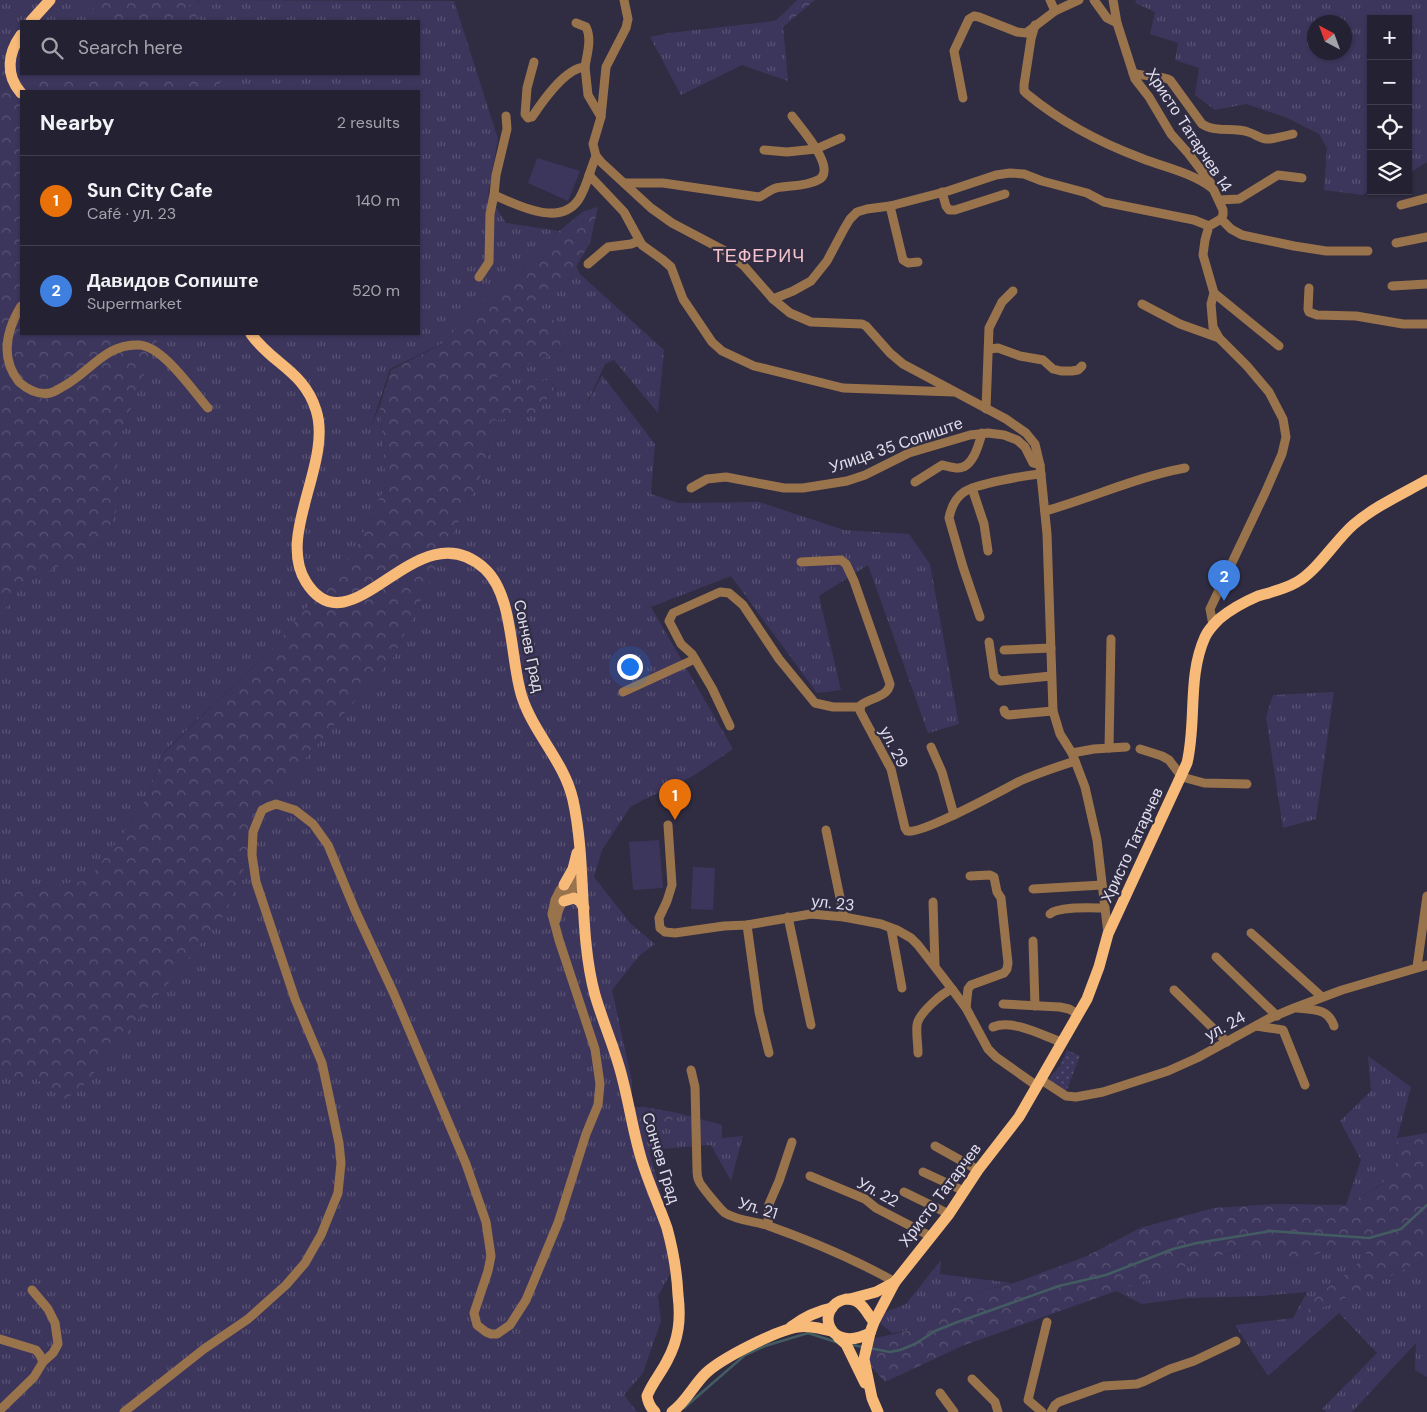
<!DOCTYPE html>
<meta charset="utf-8">
<style>
body{margin:0;font-family:"DM Sans",sans-serif;background:#2c293a;color:#f1f3f6}
.controls{position:absolute;right:15px;top:15px;display:grid;overflow:hidden;border-radius:0px;box-shadow:0 1px 4px #0004}
.controls button{width:45px;height:45px;display:grid;place-items:center;padding:0;border:0;border-bottom:1px solid #413e4d;background:#242132;color:#f1f3f6;font:25px sans-serif}
.compass{position:absolute;left:1307px;top:15px;width:45px;height:45px;border-radius:50%;background:#242132;box-shadow:0 1px 4px #0004;rotate:319deg}
.you{position:absolute;left:629px;top:666px;width:18px;height:18px;margin:-12px;border:4px solid #fff;border-radius:50%;background:#1a73e8;box-shadow:0 0 0 8px #1a73e833}
.badge{display:grid;place-items:center;width:32px;height:32px;border-radius:50%;background:#bca0f2;color:#fff;font-size:16px;font-weight:700}
.pin{position:absolute;translate:-50% -41px;filter:drop-shadow(0 1px 2px #0008)}
.pin::after{content:'';position:absolute;top:26px;width:18px;height:15px;background:inherit;clip-path:polygon(0 0,100% 0,50% 100%)}
.list{margin:0;padding:0;list-style:none}
h2{display:flex;justify-content:space-between;align-items:center;height:65px;margin:0;padding:0 20px;font-size:21px}
h2 small{font-size:16px;font-weight:400;color:#a3a3ac}
.list li{display:grid;grid-template-columns:32px 1fr auto;gap:15px;align-items:center;box-sizing:border-box;height:90px;padding:0 20px;border-top:1px solid #413e4d}
.list b{display:block;font-size:19px;white-space:nowrap}
.list p{margin:0;font-size:16px;white-space:nowrap;color:#a3a3ac}
.list em{font-size:16px;font-style:normal;color:#a3a3ac}
.icon{flex:none;width:28px;height:28px;fill:none;stroke:currentColor;stroke-width:2;stroke-linecap:round;stroke-linejoin:round}
.map{position:relative;flex:none;width:1427px;height:1412px;overflow:hidden}
.search{position:absolute;background:#242132;box-shadow:0 1px 4px #0004;left:20px;top:20px;width:400px;height:55px;display:flex;align-items:center;gap:12px;box-sizing:border-box;padding:0 18px;border-radius:0px;color:#a3a3ac;font-size:19px}
.panel{position:absolute;background:#242132;box-shadow:0 1px 4px #0004;left:20px;top:90px;width:400px;height:245px;border-radius:0px}
.map>svg:first-child{display:block}
.grass{fill:url(#grass-tufts);fill-rule:evenodd}
.forest{fill:url(#forest-crowns)}
.park{fill:url(#park-dots)}
.garden{fill:#3d365c}
.lines{fill:none;stroke-linecap:round;stroke-linejoin:round}
.stream{stroke:#435c62;stroke-width:2.5}
.minor{stroke:#99734c;stroke-width:9}
.major{stroke:#f8ba79;stroke-width:11}
.labels{text-anchor:middle;dominant-baseline:central;stroke-width:4.5;stroke-linejoin:round;paint-order:stroke}
.street-label{font-size:16px;fill:#e0deed;stroke:#302c42}
.neighbourhood-label{font-size:18px;letter-spacing:1px;fill:#f7c4ce;stroke:#302c42}
</style>
<div class="map">
<svg width="1427" height="1412" viewBox="0 0 1427 1412">
<defs>
<pattern id="grass-tufts" width="24" height="20" patternUnits="userSpaceOnUse" patternTransform="scale(1.25)"><rect width="24" height="20" fill="#3d365c"/><path d="M3 7l-1-3M5 7V3M7 7l1-3M15 17l-1-3M17 17v-4M19 17l1-3" fill="none" stroke="#595374"/></pattern>
<pattern id="forest-crowns" width="20" height="18" patternUnits="userSpaceOnUse" patternTransform="scale(1.25)"><rect width="20" height="18" fill="#3d365c"/><path d="M2 6a3 3 0 1 1 6 0M12 15a3 3 0 1 1 6 0" fill="none" stroke="#595374"/></pattern>
<pattern id="park-dots" width="8" height="8" patternUnits="userSpaceOnUse" patternTransform="scale(1.25)"><rect width="8" height="8" fill="#3d365c"/><path d="M2 2h.1M6 6h.1" fill="none" stroke="#595374" stroke-width="1.8" stroke-linecap="round"/></pattern>
</defs>
<rect width="100%" height="100%" fill="#302c42"/>
<g class="grass">
<path d="M0,0H101L90,4L105,21H21V62L0,72Z"/>
<path d="M180,0H197L202,6L198,0L454,1L498,139L488,195L506,223L559,231L530,266L483,301L443,343L390,369L371,427L380,405L386,485L357,546L277,644L165,751L141,810L88,880L0,894V618L18,585L102,546L119,504L117,444L160,334H419V91H220V74H419V21H200L188,5Z"/>
<path d="M1136,0H1427V162L1408,174V19H1371V189L1363,195L1324,190L1327,148L1319,134L1285,117L1246,104L1215,110L1195,95L1199,68L1175,60L1178,43L1150,34L1155,12L1135,3ZM1314,22H1344V52H1314Z"/>
<path d="M782,15L788,81L742,65L681,95L650,37L669,33L775,21Z"/>
<path d="M576,266L580,274L664,350L658,413L614,360L605,364L585,408L602,375L655,444L651,494L678,503L759,502L844,530L909,534L930,564L959,724L928,733L868,565L819,596L841,690L817,693L731,576L651,607L733,749L693,776L631,806L602,850L594,877L631,924L655,944L640,955L612,990L632,1081V1128H666L678,1113L722,1125V1138L743,1136L731,1181L711,1145L649,1150L670,1226L675,1265L658,1296L661,1321L643,1373L624,1395L637,1412H0V1071L23,1079L34,1077L64,1099L84,1084L224,914L276,792L394,656L486,465L491,421L533,415L555,390L557,391L550,380L490,388L492,379L566,349L534,313L569,279Z"/>
<path d="M1334,692L1316,819L1283,828L1266,717L1273,695Z"/>
<path d="M1368,1056L1411,1087L1397,1138L1396,1164L1385,1182L1346,1205L1361,1160L1340,1121L1371,1091Z"/>
<path d="M1335,1246L1368,1254L1340,1279L1318,1294L1306,1314L1361,1291L1421,1261L1427,1252V1377L1415,1370L1416,1343L1352,1412H1326L1322,1409L1377,1353L1339,1313L1268,1376L1235,1325L1293,1318L1307,1292L1262,1296L1187,1298L1142,1304L1116,1291L1192,1264L1241,1250H1280L1290,1266Z"/>
<path d="M941,1260L940,1274L1012,1283L966,1295L916,1329L892,1333L873,1317L906,1304Z"/>
</g>
<g class="forest">
<path d="M101,0H180L188,4L200,21H105L90,4Z"/>
<path d="M797,0H815L783,27L782,15Z"/>
<path d="M21,62V74H220V91H21V334H160L117,444L119,504L102,546L18,585L0,618V72Z"/>
<path d="M598,207L590,243L569,279L535,313L564,324L566,349L492,379L490,387L550,380L555,390L533,415L491,421L486,465L394,656L276,792L225,914L79,1091L64,1099L34,1077L23,1079L0,1071V894L88,880L141,810L165,752L277,644L357,546L386,485L380,405L391,370L442,344L483,301L530,266L559,231L584,211Z"/>
<path d="M632,1107H645L678,1113L666,1128L632,1129Z"/>
<path d="M1427,1133V1252L1421,1261L1361,1291L1305,1315L1318,1294L1340,1279L1368,1254L1335,1246L1290,1266L1280,1250H1240L1192,1264L962,1346L885,1382L867,1362L871,1339L916,1329L966,1295L1011,1284L1087,1256L1140,1228L1213,1208L1277,1204L1346,1205L1381,1185L1396,1164L1397,1138Z"/>
</g>
<path class="park" d="M1067,1050L1080,1056L1066,1092L1051,1083L1049,1078L1060,1066Z"/>
<g class="garden">
<path d="M537,158L580,171L568,201L528,183Z"/>
<path d="M659,840L663,888L633,890L629,842Z"/>
<path d="M693,867L715,868L713,910L691,909Z"/>
</g>
<g class="lines">
<g class="stream">
<path d="M852,1345L863,1347"/>
<path d="M869,1348L890,1352L900,1350L915,1344L935,1331L955,1323L1059,1286L1106,1275L1173,1249L1197,1243L1271,1231L1369,1238L1401,1229L1427,1205"/>
<path d="M684,1408L745,1355L765,1346L808,1333L836,1342"/>
</g>
<g class="minor">
<path d="M624,0L628,19L626,28L606,67L601,117L593,144L596,156L601,162L651,208L672,223L727,252L744,266L773,299L790,313L811,322L862,324L866,326L890,353L903,364L1006,419L1026,433L1035,444L1040,465L1047,534L1053,711L1060,734L1072,753L1085,787L1097,840L1108,934"/>
<path d="M1050,0L1055,11"/>
<path d="M1094,0L1107,18L1117,23"/>
<path d="M1113,0L1117,23L1135,79L1149,97L1171,134L1188,153L1210,182L1223,210V215L1221,219"/>
<path d="M576,23L586,27C592,39 587,54 585,67"/>
<path d="M1035,25L1031,39L1024,85V91L1027,94C1061,122 1101,143 1141,158C1166,168 1190,172 1212,188"/>
<path d="M534,62L527,88L525,114L528,118L532,117C542,102 565,68 585,67L588,95L601,117"/>
<path d="M1133,73C1144,77 1162,75 1170,80L1202,124C1215,133 1233,127 1248,132C1256,134 1261,140 1270,139C1277,138 1285,136 1293,134"/>
<path d="M963,98L954,51L969,19L974,16L979,17L1017,32L1026,33L1055,11L1079,0"/>
<path d="M764,150L787,152L816,149L841,138"/>
<path d="M589,175L624,212L642,245L663,260L671,267L683,299L712,342L722,351L754,366L843,388L953,392"/>
<path d="M624,183H663L759,197C765,195 769,190 776,188C790,185 805,187 818,180C839,170 800,127 792,116"/>
<path d="M942,192L946,206L949,210H955L1005,194"/>
<path d="M494,195C517,205 560,228 579,199C587,186 590,170 596,156"/>
<path d="M1219,200L1239,199L1278,175L1302,178"/>
<path d="M1401,205L1427,198"/>
<path d="M890,206L903,260L908,263L918,262"/>
<path d="M1221,219L1231,229L1242,235L1294,246L1326,251H1368"/>
<path d="M1396,243L1427,237"/>
<path d="M588,264L608,247L631,244L639,241"/>
<path d="M479,277L489,262L490,214L494,195L496,175L507,129L506,116"/>
<path d="M1392,286L1427,284"/>
<path d="M1309,288L1308,309L1309,312L1317,315L1356,316L1403,324H1427"/>
<path d="M1214,293L1279,346"/>
<path d="M773,299L793,291L811,281L827,261L844,229L850,219L857,212L867,209L890,206L948,191L996,175L1010,173L1024,174L1042,181L1087,193L1104,202L1194,220L1209,226"/>
<path d="M1142,304L1180,324L1219,338"/>
<path d="M21,306C6,331 0,358 19,382C28,390 39,395 50,393C55,392 60,388 64,386C90,372 106,343 139,345C163,346 193,391 208,408"/>
<path d="M989,349L998,348L1020,356L1043,360L1053,369L1061,371H1072L1078,370L1082,366"/>
<path d="M986,409L989,328L1002,302L1013,291"/>
<path d="M915,482L942,465C947,466 953,468 958,468C973,468 979,444 982,433"/>
<path d="M691,488L707,479L726,477L784,488H803L847,481L865,475L909,453L970,435L988,433L1004,435L1017,440L1025,447L1033,463L1040,465"/>
<path d="M972,488L984,524L988,551"/>
<path d="M1045,511C1092,498 1136,477 1185,468"/>
<path d="M801,562L841,560L846,564L854,581L890,684C888,697 870,698 861,705L860,711L891,769L905,828L907,831C922,835 1002,790 1020,781C1038,773 1057,767 1075,761"/>
<path d="M980,617L963,567L949,518C951,508 955,498 964,492C975,484 1027,475 1041,474"/>
<path d="M1213,625L1210,609L1265,493L1282,454L1286,437L1283,419L1269,392L1247,366L1219,338L1213,327L1211,304L1214,293L1203,255L1205,240L1209,226L1221,219"/>
<path d="M989,642L994,676L1000,681L1051,676"/>
<path d="M1004,650L1051,648"/>
<path d="M623,692L695,659"/>
<path d="M1004,710L1005,713L1008,715L1053,711"/>
<path d="M730,726L712,688L692,654L681,644L669,621L673,613L720,592L729,593L743,605L779,659L815,703L833,707H860"/>
<path d="M931,747L942,772L954,815"/>
<path d="M1109,748L1111,639"/>
<path d="M1140,749L1162,756L1169,760L1182,777L1204,783L1247,784"/>
<path d="M1072,753L1094,749L1126,747"/>
<path d="M668,825L672,885L667,901L659,918L660,928L665,932L675,933L724,926L747,925L811,914L844,917L881,924L897,930L911,938L918,945L952,989L966,1008L988,1049L996,1057L1037,1086"/>
<path d="M826,830L844,917"/>
<path d="M1033,889L1102,885"/>
<path d="M933,902L935,966"/>
<path d="M1050,914C1059,906 1092,908 1105,908"/>
<path d="M788,917L811,1025"/>
<path d="M556,920C559,905 567,889 583,885"/>
<path d="M747,925L759,1012L769,1053"/>
<path d="M891,928L902,988"/>
<path d="M1251,933L1322,997"/>
<path d="M1033,941L1035,1006"/>
<path d="M1216,957L1277,1016"/>
<path d="M1417,967L1427,896"/>
<path d="M1174,990L1227,1042"/>
<path d="M1003,1004L1060,1007L1069,1009L1078,1014"/>
<path d="M966,1008L968,989L971,985L1004,973L1007,969L1008,963L1001,898L997,892L994,877L990,875L970,876"/>
<path d="M1297,1008C1314,1010 1328,1008 1334,1026"/>
<path d="M1256,1026L1283,1030L1305,1085"/>
<path d="M993,1027C1013,1019 1041,1035 1061,1042"/>
<path d="M918,1053C918,1044 916,1034 917,1025C918,1014 942,993 952,989"/>
<path d="M691,1070L695,1087L697,1169C697,1173 697,1177 699,1181C700,1185 721,1210 725,1213C738,1221 755,1221 769,1226C811,1241 856,1260 895,1282"/>
<path d="M1040,1079L1066,1096L1076,1097L1103,1092L1168,1071L1197,1058L1268,1019L1294,1008L1342,990L1427,965"/>
<path d="M935,1146L978,1170"/>
<path d="M923,1172L964,1191"/>
<path d="M810,1176L865,1199L876,1208L930,1236"/>
<path d="M904,1192L949,1214"/>
<path d="M768,1225L769,1204L779,1181L792,1142"/>
<path d="M32,1290L48,1309L55,1323L58,1344L53,1353L43,1362"/>
<path d="M0,1339L36,1350L40,1355L43,1362L34,1377L0,1410"/>
<path d="M972,1379L995,1402L998,1412"/>
<path d="M940,1393L954,1412"/>
<path d="M124,1412L204,1349L248,1319L286,1285L305,1263L321,1235L338,1193L341,1163L339,1143L322,1063L295,999L256,882L252,855L253,832L262,810L268,807L276,804L295,810L313,824L328,845L355,910L394,994L466,1164L486,1222L491,1256L488,1271L474,1313L477,1325L486,1332L491,1334H497L510,1325L526,1300L558,1223L586,1134L598,1105L600,1084L595,1049L559,940L552,914L555,900L560,890L568,882L575,880L583,885"/>
<path d="M1042,1412L1028,1400L1047,1322"/>
<path d="M1051,1412L1055,1405L1059,1402L1104,1386L1137,1384L1145,1381L1170,1369L1194,1361L1236,1341"/>
</g>
<g class="major">
<path d="M31,21L50,0"/>
<path d="M21,35C8,53 5,75 21,93"/>
<path d="M251,334C272,364 304,371 316,410C333,462 276,535 306,582C352,655 417,506 485,569C514,596 510,660 522,697C534,734 564,761 573,800C587,864 578,932 595,995C602,1019 612,1042 619,1066C628,1096 632,1128 641,1158C648,1182 659,1205 667,1228C673,1250 677,1273 678,1295C681,1319 679,1339 667,1361C661,1373 652,1383 647,1396C648,1403 650,1407 655,1412"/>
<path d="M564,885L573,869L577,853"/>
<path d="M564,901L574,898L580,901L584,908"/>
<path d="M846,1299C862,1299 865,1311 874,1322L870,1333C827,1355 814,1306 846,1299Z"/>
<path d="M850,1299L876,1292L895,1282"/>
<path d="M874,1322L895,1282L949,1214L978,1170L1019,1117L1087,999L1099,967L1108,934L1187,763C1197,721 1187,677 1205,637C1208,630 1214,624 1219,619C1231,609 1244,602 1258,596C1272,592 1285,589 1297,582C1316,572 1335,541 1353,525C1374,507 1402,494 1427,480"/>
<path d="M791,1327C803,1318 817,1311 832,1308"/>
<path d="M870,1333L864,1359L872,1398L878,1412"/>
<path d="M838,1337L846,1344L865,1383"/>
<path d="M672,1412C686,1402 693,1386 705,1374C720,1359 777,1330 798,1327C810,1325 821,1329 832,1331"/>
</g>
</g>
<g class="labels">
<g class="street-label">
<text transform="translate(1189 130) rotate(57)">Христо Татарчев 14</text>
<text transform="translate(896 445) rotate(-19)">Улица 35 Сопиште</text>
<text transform="translate(529 646) rotate(78)">Сончев Град</text>
<text transform="translate(894 747) rotate(63)">ул. 29</text>
<text transform="translate(1132 845) rotate(-65)">Христо Татарчев</text>
<text transform="translate(833 903) rotate(6)">ул. 23</text>
<text transform="translate(1225 1026) rotate(-29)">ул. 24</text>
<text transform="translate(661 1158) rotate(73)">Сончев Град</text>
<text transform="translate(878 1192) rotate(28)">Ул. 22</text>
<text transform="translate(940 1195) rotate(-53)">Христо Татарчев</text>
<text transform="translate(758 1208) rotate(17)">Ул. 21</text>
</g>
<g class="neighbourhood-label">
<text x="759" y="256">ТЕФЕРИЧ</text>
</g>
</g>
</svg>
<div class="controls">
<button>+</button>
<button>−</button>
<button><svg class="icon" aria-label="locate" viewBox="0 0 24 24"><circle cx="12" cy="12" r="6"/><path d="M12 2v4M12 18v4M2 12h4M18 12h4"/></svg></button>
<button><svg class="icon" aria-label="layers" viewBox="0 0 24 24"><path d="M12 4l9 5-9 5-9-5zM3 14l9 5 9-5"/></svg></button>
</div>
<svg class="compass" viewBox="-18 -18 36 36"><path d="M0-13l5 13h-10z" fill="#e53935"/><path d="M0 13l5-13h-10z" fill="#a3a3ac"/></svg>
<div class="you"></div>
<div class="pin badge" style="left:675px;top:820px;background:#e8710a">1</div>
<div class="pin badge" style="left:1224px;top:601px;background:#3f7fe0">2</div>
<div class="search"><svg class="icon" aria-label="search" viewBox="0 0 24 24"><circle cx="10" cy="10" r="6"/><path d="M15 15l6 6"/></svg>Search here</div>
<section class="panel">
<h2>Nearby<small>2 results</small></h2>
<ul class="list">
<li><span class="badge" style="background:#e8710a">1</span><div><b>Sun City Cafe</b><p>Café · ул. 23</p></div><em>140 m</em></li>
<li><span class="badge" style="background:#3f7fe0">2</span><div><b>Давидов Сопиште</b><p>Supermarket</p></div><em>520 m</em></li>
</ul>
</section>
</div>
